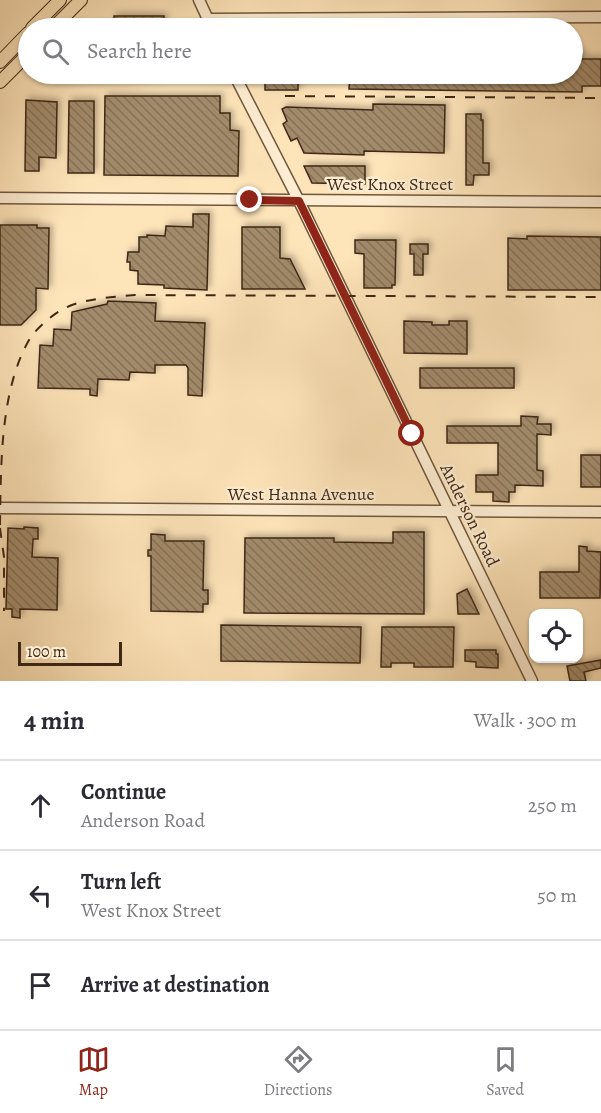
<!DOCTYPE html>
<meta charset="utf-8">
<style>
body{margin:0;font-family:Alegreya,serif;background:#f2f2f3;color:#2b2b33}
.controls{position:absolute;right:18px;bottom:18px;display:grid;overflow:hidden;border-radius:12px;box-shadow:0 2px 4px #0004}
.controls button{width:54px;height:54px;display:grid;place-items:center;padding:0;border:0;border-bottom:2px solid #e1e1e2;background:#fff;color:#2b2b33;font:30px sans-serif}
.scale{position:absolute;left:18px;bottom:15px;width:104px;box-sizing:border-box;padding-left:6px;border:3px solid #3f2814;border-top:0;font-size:16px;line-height:21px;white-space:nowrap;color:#3f2814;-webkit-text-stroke:4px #feedd2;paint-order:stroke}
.stop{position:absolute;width:18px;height:18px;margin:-14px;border:4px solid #8f2418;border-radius:50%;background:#fff}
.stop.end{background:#8f2418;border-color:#fff;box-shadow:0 2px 6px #0008}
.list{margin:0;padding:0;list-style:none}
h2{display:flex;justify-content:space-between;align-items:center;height:78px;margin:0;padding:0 24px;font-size:26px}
h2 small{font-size:20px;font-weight:400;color:#7c7c81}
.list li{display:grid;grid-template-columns:39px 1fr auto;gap:18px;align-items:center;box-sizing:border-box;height:90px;padding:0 24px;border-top:2px solid #e1e1e2}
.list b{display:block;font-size:22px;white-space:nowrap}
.list p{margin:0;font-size:20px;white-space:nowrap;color:#7c7c81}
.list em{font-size:20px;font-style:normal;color:#7c7c81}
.icon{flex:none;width:33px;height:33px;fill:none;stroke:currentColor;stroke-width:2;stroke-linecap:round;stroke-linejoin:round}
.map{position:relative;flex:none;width:601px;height:681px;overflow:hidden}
.search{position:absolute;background:#fff;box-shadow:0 2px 4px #0004;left:18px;right:18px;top:18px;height:66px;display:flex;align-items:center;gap:15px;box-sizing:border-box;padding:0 21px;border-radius:33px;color:#7c7c81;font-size:22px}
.sheet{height:348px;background:#fff}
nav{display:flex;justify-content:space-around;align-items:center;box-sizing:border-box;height:84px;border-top:2px solid #e1e1e2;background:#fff;font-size:16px;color:#7c7c81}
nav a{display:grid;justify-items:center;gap:3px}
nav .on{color:#8f2418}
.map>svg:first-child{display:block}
.building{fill:url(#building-back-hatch);stroke:#3f2814;stroke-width:1.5;filter:url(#shadow)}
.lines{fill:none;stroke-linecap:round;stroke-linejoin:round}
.minor-casing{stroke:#6f573d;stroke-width:13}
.major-casing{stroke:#3f2814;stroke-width:14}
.minor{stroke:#feedd2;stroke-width:10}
.major{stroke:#fee4b9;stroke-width:12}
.rail{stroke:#3f2814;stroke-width:2;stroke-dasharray:10 10;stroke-linecap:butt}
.route{stroke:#8f2418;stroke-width:8}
.labels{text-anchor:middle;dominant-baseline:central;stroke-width:4.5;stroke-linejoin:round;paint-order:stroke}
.street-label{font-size:18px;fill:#3f2814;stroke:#feedd2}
</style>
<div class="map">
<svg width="601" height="681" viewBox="0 0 601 681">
<defs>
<pattern id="building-back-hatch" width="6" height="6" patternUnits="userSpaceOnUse" patternTransform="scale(1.5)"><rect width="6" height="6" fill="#a28a6a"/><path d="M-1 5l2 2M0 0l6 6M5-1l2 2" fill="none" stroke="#857156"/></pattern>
<filter id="shadow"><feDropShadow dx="3" dy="-3" stdDeviation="3" flood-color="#0004"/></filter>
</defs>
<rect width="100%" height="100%" fill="#fee4b9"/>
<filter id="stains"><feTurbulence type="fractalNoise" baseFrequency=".00333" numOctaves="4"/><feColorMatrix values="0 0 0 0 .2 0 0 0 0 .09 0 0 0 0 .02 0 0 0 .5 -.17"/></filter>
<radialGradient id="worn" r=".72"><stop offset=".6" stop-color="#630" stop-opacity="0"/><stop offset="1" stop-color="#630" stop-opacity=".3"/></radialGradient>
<g class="building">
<rect x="114" y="16" width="50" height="12"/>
<path d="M573,53H582V59H601V86H582V92L349,89L350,74H573Z"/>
<rect x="265" y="74" width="33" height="16"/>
<path d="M105,96H220V113H230V130L239,131L238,176L104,175Z"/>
<path d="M26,100L57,102L56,158L39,157V171H25Z"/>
<path d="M69,101H94V173H68Z"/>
<path d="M373,104L445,105L444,153L364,151V155L304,153L297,138L291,141L283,124L287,121L282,109L286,107L373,110Z"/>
<path d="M466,114H481V120H483V163H489V175H474L473,185H466Z"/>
<path d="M304,166H365V184L312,183Z"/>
<path d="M193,214H209L207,290L164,288V285L138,284V271L130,270V262H127L128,252H139V237H147V235L165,236L166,226L193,227Z"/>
<path d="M0,225H37V228H49L48,289L36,288V310L21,325H0Z"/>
<path d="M242,227H280V258L290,259L305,289H242Z"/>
<path d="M527,236L601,237V290H508V238L527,239Z"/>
<path d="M355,240H396L395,285H392V288H364V254L355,253Z"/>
<path d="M410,244H428V254H423V275H414V254H410Z"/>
<path d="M108,301L156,303L155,321L205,323L202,396L188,395V368L186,365H155V373L130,372L129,380L98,379L97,396L90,395V389L38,388L40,345L53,346L54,329L71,330L72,312L107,304Z"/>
<path d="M404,321L432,322V325H449V321H467V354L404,353Z"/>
<rect x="420" y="368" width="94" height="20"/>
<path d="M521,416L538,417L537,424H551V435L537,434V470L543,471V486L515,485V492H509V502L493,501V492H476V475H498V443H447V426H521Z"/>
<rect x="581" y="455" width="20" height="32"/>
<path d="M24,527L38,528V539H33L32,557L58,558L57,610L20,609V618L12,617V609H6L8,528L24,529Z"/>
<path d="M393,532H424V614L244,613L245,538H334V542L393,543Z"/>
<path d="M151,534L165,535V541H204L203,590H208V604H203V612L151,611V556H148V550H151Z"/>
<path d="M579,546L587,547V551L601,552L600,598H540V572H579Z"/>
<path d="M467,589L479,614H458L457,594Z"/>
<path d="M221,625L361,627L360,663L221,661Z"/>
<path d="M382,627H454L453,667H414V663H391V667H381Z"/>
<path d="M465,650H496V654H498V668L476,667V662L465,661Z"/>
<path d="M601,660V668L584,672L586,681H570L567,666Z"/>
</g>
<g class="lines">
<g class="minor-casing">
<g id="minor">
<path d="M199,0L212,28"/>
<path d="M208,19L601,17"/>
<path d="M234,74L299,201L532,681"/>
<path d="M0,198L601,202"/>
<path d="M0,508L601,512"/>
</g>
</g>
<g class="major-casing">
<g id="major">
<path d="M32,28L60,0"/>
<path d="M53,28L81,0"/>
<path d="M0,62L28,33"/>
<path d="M0,82L28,54"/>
</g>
</g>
<use href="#minor" class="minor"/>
<use href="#major" class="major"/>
<g class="rail">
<path d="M285,96L601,98"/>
<path d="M0,525C1,462 0,386 32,335C43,323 56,311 72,305C92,298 114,297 135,295L601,297"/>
<path d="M0,528L4,557V611"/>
</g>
</g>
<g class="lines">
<path class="route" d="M250,200L299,201L412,434"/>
</g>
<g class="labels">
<g class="street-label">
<text x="390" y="184">West Knox Street</text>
<text x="301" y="494">West Hanna Avenue</text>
<text transform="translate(470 515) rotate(64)">Anderson Road</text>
</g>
</g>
<rect width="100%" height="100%" filter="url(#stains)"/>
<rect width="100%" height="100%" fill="url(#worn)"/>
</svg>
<div class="controls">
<button><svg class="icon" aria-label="locate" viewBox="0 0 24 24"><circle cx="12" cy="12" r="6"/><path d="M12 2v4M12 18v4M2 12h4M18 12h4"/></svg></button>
</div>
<div class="scale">100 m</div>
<div class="stop" style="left:412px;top:434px"></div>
<div class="stop end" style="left:250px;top:200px"></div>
<div class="search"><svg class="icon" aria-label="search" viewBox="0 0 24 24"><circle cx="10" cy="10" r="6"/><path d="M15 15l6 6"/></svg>Search here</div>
</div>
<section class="sheet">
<h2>4 min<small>Walk · 300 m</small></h2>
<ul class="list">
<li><svg class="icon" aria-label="ahead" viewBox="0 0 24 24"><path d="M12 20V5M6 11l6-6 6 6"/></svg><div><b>Continue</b><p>Anderson Road</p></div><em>250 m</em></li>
<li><svg class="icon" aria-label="left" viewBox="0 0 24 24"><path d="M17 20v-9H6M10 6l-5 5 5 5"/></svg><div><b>Turn left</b><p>West Knox Street</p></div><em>50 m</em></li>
<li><svg class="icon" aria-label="arrive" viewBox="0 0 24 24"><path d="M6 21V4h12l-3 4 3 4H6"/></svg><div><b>Arrive at destination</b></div></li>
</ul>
</section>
<nav>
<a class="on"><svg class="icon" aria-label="map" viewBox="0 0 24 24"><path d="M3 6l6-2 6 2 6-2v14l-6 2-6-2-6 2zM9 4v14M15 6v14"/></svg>Map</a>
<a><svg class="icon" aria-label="directions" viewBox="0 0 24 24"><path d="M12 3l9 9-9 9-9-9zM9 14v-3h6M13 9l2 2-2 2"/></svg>Directions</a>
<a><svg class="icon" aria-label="saved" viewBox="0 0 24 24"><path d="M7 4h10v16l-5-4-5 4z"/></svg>Saved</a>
</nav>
